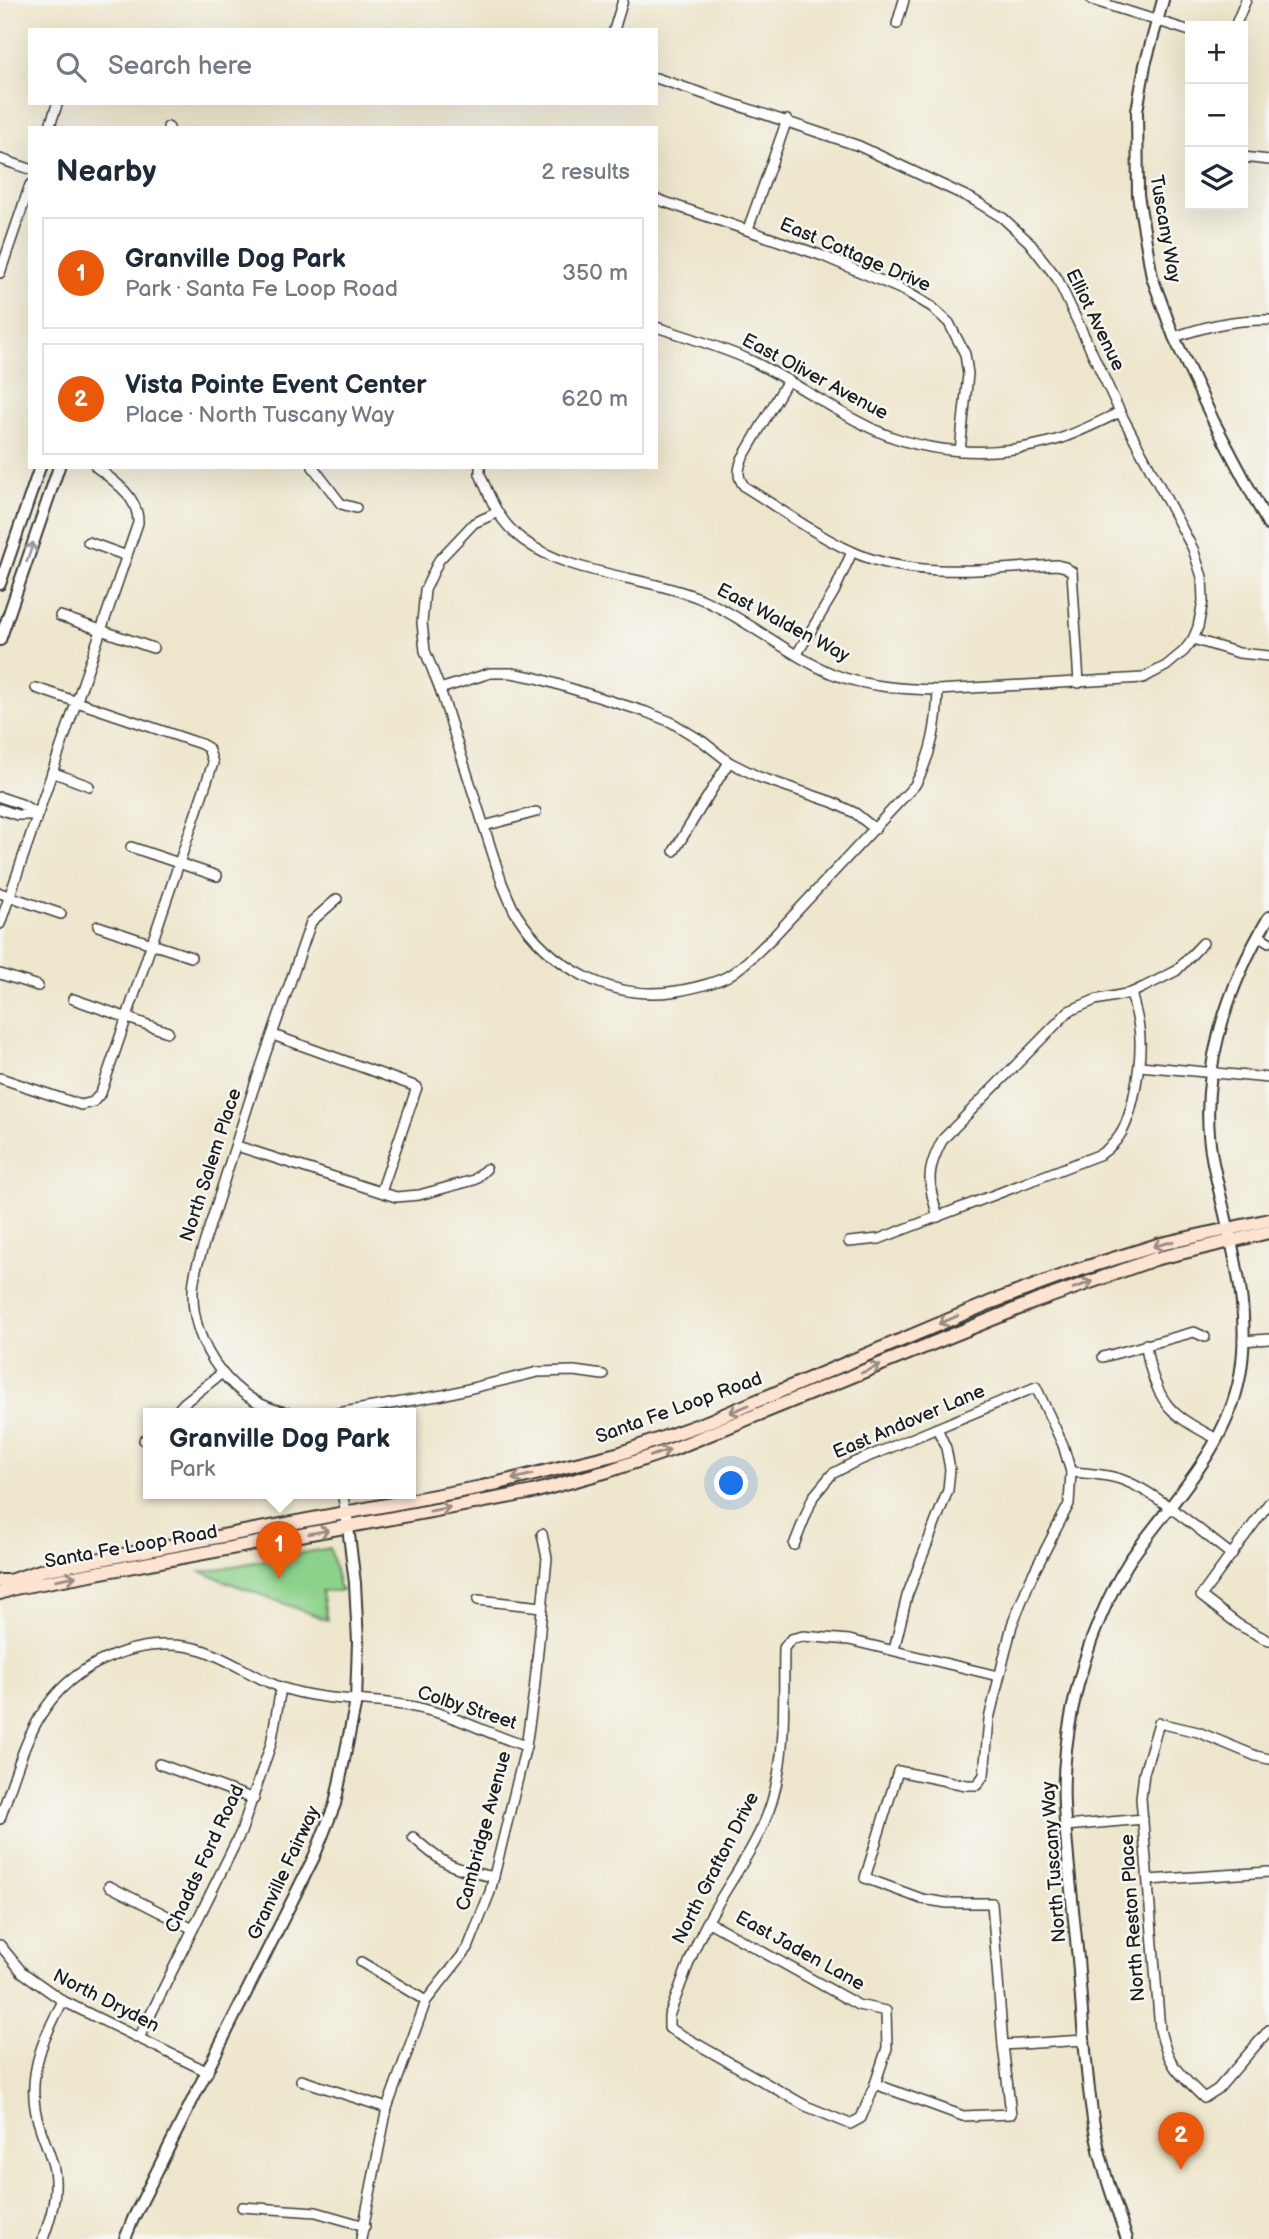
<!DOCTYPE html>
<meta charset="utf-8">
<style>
body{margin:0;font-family:"Balsamiq Sans",sans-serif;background:#f2f2f3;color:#1f2937}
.controls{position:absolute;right:21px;top:21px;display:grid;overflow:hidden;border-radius:0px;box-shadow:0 7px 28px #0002}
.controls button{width:63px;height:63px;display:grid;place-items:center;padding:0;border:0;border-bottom:2px solid #e0e1e3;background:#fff;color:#1f2937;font:35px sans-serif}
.you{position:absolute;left:732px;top:1484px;width:24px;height:24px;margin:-18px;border:5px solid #fff;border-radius:50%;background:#1a73e8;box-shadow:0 0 0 10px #1a73e833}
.badge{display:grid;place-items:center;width:46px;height:46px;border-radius:50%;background:#ea580c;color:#fff;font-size:23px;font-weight:700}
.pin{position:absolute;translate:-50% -58px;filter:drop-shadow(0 2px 4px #0008)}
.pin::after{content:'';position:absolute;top:37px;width:24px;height:21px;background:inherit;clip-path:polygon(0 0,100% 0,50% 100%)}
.popup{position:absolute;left:143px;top:1408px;width:273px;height:91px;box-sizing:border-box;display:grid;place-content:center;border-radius:0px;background:#fff;filter:drop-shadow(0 2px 5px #0005);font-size:23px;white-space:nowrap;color:#747a83}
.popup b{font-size:26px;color:#1f2937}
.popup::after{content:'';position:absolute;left:50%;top:100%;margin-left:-14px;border:14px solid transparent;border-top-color:#fff}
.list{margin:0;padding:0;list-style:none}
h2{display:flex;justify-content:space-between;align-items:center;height:91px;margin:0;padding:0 28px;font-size:30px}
h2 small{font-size:23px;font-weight:400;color:#747a83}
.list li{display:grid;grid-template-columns:46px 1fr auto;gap:21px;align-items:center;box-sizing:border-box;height:112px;margin:0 14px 14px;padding:0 14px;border:2px solid #e0e1e3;border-radius:0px}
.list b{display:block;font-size:26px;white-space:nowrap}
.list p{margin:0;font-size:23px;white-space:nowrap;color:#747a83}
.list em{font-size:23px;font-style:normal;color:#747a83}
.icon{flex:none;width:38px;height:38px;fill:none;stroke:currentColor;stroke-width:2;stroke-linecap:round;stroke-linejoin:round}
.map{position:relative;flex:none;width:1269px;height:2239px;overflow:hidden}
.search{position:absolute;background:#fff;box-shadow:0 7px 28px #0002;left:28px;top:28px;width:630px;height:77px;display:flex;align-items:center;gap:18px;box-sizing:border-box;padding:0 24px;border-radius:0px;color:#747a83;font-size:26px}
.panel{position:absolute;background:#fff;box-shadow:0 7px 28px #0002;left:28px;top:126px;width:630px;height:343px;border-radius:0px}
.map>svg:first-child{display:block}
.green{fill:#8dd28b;stroke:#547754;stroke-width:2}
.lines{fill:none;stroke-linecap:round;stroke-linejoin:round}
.minor-casing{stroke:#3c3a36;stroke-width:12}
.tertiary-casing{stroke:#3c3a36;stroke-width:14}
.secondary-casing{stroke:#3c3a36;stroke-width:16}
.minor{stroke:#fff;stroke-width:9}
.tertiary{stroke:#fff;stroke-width:10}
.secondary{stroke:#fde4d1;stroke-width:12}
.oneway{stroke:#999}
.oneway2{stroke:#988a80}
.labels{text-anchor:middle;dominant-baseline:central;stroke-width:5;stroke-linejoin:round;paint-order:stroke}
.street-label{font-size:19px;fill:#1c1c1c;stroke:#f6f6f2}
</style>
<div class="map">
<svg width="1269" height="2239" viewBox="0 0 1269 2239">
<rect width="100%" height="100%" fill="#f6f6f2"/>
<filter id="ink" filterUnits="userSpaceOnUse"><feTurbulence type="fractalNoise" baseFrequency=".0143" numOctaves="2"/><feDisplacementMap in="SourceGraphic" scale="14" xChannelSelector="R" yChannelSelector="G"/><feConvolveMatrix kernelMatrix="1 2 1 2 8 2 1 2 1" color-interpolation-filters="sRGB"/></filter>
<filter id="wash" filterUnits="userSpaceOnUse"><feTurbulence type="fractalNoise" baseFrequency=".00686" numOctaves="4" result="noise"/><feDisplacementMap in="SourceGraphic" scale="28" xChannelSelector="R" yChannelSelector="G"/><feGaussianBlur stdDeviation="1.57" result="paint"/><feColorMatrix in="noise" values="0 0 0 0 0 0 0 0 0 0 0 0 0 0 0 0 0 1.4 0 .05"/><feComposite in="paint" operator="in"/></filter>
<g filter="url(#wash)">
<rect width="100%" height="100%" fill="#eee6cc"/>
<path class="green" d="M330,1548L339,1587L343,1591H322L327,1620L201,1572Z"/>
</g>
<g filter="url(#ink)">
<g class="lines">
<g class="minor-casing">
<g id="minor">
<path d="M1092,0L1190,31"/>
<path d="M897,24L904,0"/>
<path d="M1235,26L1246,0"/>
<path d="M614,30L623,0"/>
<path d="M168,127L169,128"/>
<path d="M49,128L57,105"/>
<path d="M1243,157L1269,160"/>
<path d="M0,159L30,169"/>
<path d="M656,199L823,256L905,291L932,307L949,323L965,354L968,374L960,451"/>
<path d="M748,229L787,120"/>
<path d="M0,273L30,185"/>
<path d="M656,327C688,337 721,347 752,361C789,379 823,403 859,422C919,455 991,459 1056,440C1078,433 1099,422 1120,412"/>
<path d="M1174,337C1207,326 1234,319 1269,320"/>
<path d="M788,380L742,459C738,471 737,478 745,487C779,508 814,534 851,551C913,580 991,569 1057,565L1065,567L1072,572L1079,683"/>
<path d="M313,467L341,504L356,508"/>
<path d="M480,467V474C492,502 498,521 523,540C569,575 645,576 699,598C746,618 786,654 833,674C867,687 903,689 938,690L1143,678L1166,666L1184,651L1193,639L1198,627L1203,601L1202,577L1193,549L1120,412L1057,278L1029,242L1003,218L972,199L859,146L656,78"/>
<path d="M496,513L474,523L439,560L425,590L422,623L425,651L440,689L502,883C506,892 510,903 515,912C549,967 612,1002 677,991C694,988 713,984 728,976C745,966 758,951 772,938L915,785C932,754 937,725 938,690"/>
<path d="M88,542L127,556"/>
<path d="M60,616L153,648"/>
<path d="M1193,639L1239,653L1269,656"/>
<path d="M797,654L834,592L852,552"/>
<path d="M440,689L490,673H512L537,678L646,712L671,722L702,741L729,762L759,777L832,802L855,813L875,829"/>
<path d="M52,772L89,786"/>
<path d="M0,797L21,804L38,814"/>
<path d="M0,809L17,815H36"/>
<path d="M484,826L536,812"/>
<path d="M131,847L217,876"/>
<path d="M674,851L729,762"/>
<path d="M0,893L61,914"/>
<path d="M0,924L138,523C139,498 115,481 96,467"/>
<path d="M98,926L191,957"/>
<path d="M1259,936L1269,942"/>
<path d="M0,974L38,986"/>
<path d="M73,999L168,1032"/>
<path d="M273,1035L417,1087L381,1192"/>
<path d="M1140,1066L1269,1078"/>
<path d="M0,1078L81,1105L93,1102L101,1093L213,763L208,748L201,744L36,688"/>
<path d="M237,1146L396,1197L419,1195L474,1180L486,1169"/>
<path d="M938,1217C928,1182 925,1172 943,1139L1069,1011L1095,1000L1131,993L1144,987L1176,971L1203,943"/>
<path d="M849,1242L879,1239L1101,1154C1108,1149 1115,1143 1120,1135C1133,1115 1141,1064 1140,1040C1140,1024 1135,1008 1131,993"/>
<path d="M1243,1341L1269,1339"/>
<path d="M1146,1344C1148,1366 1157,1397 1174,1412C1185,1423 1203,1431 1217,1439"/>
<path d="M1103,1357L1194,1332L1205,1337"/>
<path d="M175,1413L184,1403L222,1373"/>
<path d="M291,1413C234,1406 191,1346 193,1291C193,1283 195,1276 196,1269L253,1090L311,922L337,899"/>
<path d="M338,1413L443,1395L538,1372L574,1371L603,1375"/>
<path d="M144,1440L148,1437"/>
<path d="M1071,1472C1088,1473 1104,1474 1120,1479C1154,1490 1201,1532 1232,1555"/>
<path d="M342,1493L346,1512"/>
<path d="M1269,1503L1201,1596L1239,1625L1269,1641"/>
<path d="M794,1545L813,1497L832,1474L853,1463L1036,1387L1063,1445L1071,1472L1069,1504L1031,1578L1012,1625L989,1719L984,1775L977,1785H966L898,1771L865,1878L922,1899L947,1903H992L1003,2045L1011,2114L963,2116L875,2084"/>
<path d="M478,1600L542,1607"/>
<path d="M894,1650L907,1596L948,1490L950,1469L946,1448L937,1428"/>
<path d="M1269,1759L1256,1756L1198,1732L1159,1723L1144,1773L1141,1798L1160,2030C1168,2065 1179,2074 1204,2098L1218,2089L1269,2030"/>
<path d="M159,1764L254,1799"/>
<path d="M0,1819C26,1743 38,1680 123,1652C147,1644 177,1642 202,1650C230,1659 255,1679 283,1688C331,1704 382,1697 431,1711C463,1719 493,1736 526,1746"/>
<path d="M1066,1826L1143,1819"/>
<path d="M413,1837C443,1865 454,1869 494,1877"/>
<path d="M1148,1880L1269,1872"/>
<path d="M109,1886L193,1929"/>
<path d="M707,1921L858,2005L886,2011L887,2048L875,2084L861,2118L850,2124L806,2106L669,2028V2016C681,1985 691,1952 707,1923C728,1882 759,1845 772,1801C787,1751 783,1699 784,1648L791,1639L803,1636L849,1640L998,1676"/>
<path d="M0,1945L22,1972L63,2001L208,2072"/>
<path d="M361,1962L426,2001"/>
<path d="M139,2038L241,1832L271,1744L281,1688"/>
<path d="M1003,2045L1085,2040"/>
<path d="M301,2080L387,2108"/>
<path d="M242,2207L316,2212L365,2226"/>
<path d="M43,2239C51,2217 58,2194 54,2170C50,2149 38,2130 35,2108C29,2068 45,2035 63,2001"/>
<path d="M361,2239L387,2108L426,2001L468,1948L490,1892L526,1746L534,1692L547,1558L542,1534"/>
</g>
</g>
<g class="tertiary-casing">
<g id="tertiary">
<path d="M1163,0L1145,65L1137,111L1138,195L1152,277L1174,337L1213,420L1269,526"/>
<path d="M0,584L40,467"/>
<path d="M0,640L59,467"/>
<path d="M125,2239L133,2219L314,1857L335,1804L356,1701L358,1642L355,1583L347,1519"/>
<path d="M1127,2239C1112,2196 1096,2151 1091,2105C1084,2056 1082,2007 1078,1959C1073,1908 1067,1857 1064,1806C1061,1745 1077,1672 1101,1616C1109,1597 1119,1577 1130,1560C1171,1501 1226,1450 1240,1376C1253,1304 1228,1234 1213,1163C1196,1079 1226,989 1269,917"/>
</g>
</g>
<g class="secondary-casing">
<g id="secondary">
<path d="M0,1581H9L43,1570L482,1487L621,1453L707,1422L989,1303L1078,1270L1161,1244L1269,1220"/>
<path d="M0,1593L15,1588L533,1492L608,1471L673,1449L1034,1302L1155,1259L1269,1232"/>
</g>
</g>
<use href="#minor" class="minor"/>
<use href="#tertiary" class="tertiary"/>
<use href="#secondary" class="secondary"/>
</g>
<defs><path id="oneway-shaft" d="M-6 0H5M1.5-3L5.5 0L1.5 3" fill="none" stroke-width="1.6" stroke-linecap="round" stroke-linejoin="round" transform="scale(1.75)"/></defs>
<use class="oneway" href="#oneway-shaft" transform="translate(30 552) rotate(-71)"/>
<g class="oneway2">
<use href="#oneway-shaft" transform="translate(1163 1244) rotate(165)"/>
<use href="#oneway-shaft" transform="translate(1083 1285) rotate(-19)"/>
<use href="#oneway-shaft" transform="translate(948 1320) rotate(157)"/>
<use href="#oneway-shaft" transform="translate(871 1369) rotate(-22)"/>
<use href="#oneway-shaft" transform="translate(739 1409) rotate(158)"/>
<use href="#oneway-shaft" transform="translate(660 1453) rotate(-19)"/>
<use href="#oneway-shaft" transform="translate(522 1477) rotate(166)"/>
<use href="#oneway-shaft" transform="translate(440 1509) rotate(-11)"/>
<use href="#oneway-shaft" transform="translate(319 1532) rotate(-10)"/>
<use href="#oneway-shaft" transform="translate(66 1578) rotate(-10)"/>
</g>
</g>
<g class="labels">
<g class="street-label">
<text transform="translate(1165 229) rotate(80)">Tuscany Way</text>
<text transform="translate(855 255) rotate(23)">East Cottage Drive</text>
<text transform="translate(1095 320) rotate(64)">Elliot Avenue</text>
<text transform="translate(815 377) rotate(28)">East Oliver Avenue</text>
<text transform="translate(783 623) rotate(28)">East Walden Way</text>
<text transform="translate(211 1165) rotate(-72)">North Salem Place</text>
<text transform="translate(679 1408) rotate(-20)">Santa Fe Loop Road</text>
<text transform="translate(909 1422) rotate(-23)">East Andover Lane</text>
<text transform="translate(131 1547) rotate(-10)">Santa Fe Loop Road</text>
<text transform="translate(467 1708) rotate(18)">Colby Street</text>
<text transform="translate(484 1831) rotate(-75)">Cambridge Avenue</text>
<text transform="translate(205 1859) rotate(-65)">Chadds Ford Road</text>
<text transform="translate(1054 1862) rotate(-94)">North Tuscany Way</text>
<text transform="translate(716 1868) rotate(-63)">North Grafton Drive</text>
<text transform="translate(284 1873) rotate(-65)">Granville Fairway</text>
<text transform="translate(1133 1918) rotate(-94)">North Reston Place</text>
<text transform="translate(800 1951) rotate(29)">East Jaden Lane</text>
<text transform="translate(106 2001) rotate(27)">North Dryden</text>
</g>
</g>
</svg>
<div class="controls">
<button>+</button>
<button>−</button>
<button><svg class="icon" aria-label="layers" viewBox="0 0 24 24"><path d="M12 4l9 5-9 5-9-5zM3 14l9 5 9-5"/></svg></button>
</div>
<div class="you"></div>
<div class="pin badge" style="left:279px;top:1579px">1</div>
<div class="popup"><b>Granville Dog Park</b>Park</div>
<div class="pin badge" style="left:1181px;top:2170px">2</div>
<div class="search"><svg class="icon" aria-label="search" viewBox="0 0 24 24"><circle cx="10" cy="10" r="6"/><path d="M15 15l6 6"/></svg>Search here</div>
<section class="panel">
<h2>Nearby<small>2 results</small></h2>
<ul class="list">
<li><span class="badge">1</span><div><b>Granville Dog Park</b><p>Park · Santa Fe Loop Road</p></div><em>350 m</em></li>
<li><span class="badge">2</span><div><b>Vista Pointe Event Center</b><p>Place · North Tuscany Way</p></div><em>620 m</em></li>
</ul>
</section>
</div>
